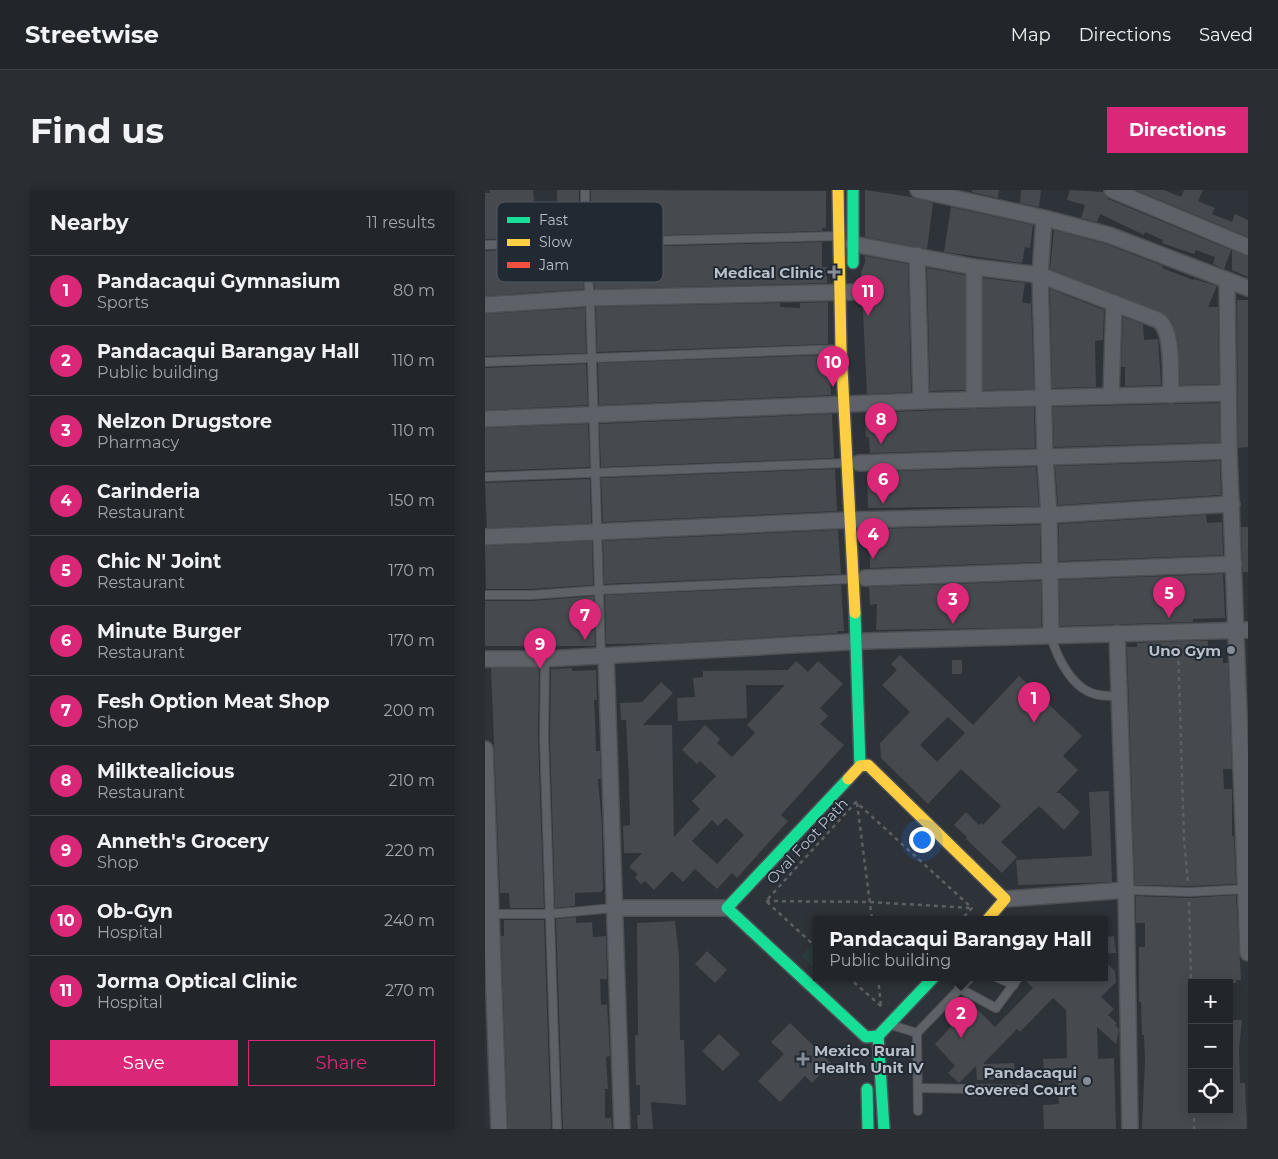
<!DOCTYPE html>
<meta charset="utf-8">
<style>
body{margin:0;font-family:Montserrat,sans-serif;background:#2a2e33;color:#f1f3f6}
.controls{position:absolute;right:15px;bottom:15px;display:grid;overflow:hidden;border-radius:0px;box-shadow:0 2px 12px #0003}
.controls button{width:45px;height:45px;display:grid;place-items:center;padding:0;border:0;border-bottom:1px solid #3f4347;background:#22262b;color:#f1f3f6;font:25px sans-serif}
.you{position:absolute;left:436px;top:649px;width:18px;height:18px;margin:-12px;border:4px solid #fff;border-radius:50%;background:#1a73e8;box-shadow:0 0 0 8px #1a73e833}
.badge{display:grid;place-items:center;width:32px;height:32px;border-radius:50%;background:#db2777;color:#fff;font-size:16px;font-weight:700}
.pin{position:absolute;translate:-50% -41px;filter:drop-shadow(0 1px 2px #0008)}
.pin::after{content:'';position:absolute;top:26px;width:18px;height:15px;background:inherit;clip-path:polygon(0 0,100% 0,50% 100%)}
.popup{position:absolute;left:328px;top:726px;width:295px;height:65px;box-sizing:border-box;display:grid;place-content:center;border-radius:0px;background:#22262b;filter:drop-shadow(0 1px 4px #0005);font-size:16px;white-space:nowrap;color:#a2a5a9}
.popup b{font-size:19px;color:#f1f3f6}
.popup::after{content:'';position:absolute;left:50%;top:100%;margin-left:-10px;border:10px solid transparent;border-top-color:#22262b}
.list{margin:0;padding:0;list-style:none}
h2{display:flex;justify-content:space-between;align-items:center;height:65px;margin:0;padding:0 20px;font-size:21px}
h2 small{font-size:16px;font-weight:400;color:#a2a5a9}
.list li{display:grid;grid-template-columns:32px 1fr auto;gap:15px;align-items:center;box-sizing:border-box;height:70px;padding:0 20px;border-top:1px solid #3f4347}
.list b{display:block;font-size:19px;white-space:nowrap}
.list p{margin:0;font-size:16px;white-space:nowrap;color:#a2a5a9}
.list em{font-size:16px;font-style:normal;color:#a2a5a9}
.actions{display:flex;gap:10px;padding:15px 20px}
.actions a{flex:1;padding:11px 0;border:1px solid #db2777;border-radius:0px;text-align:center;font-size:18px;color:#db2777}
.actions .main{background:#db2777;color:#fff}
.icon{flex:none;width:28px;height:28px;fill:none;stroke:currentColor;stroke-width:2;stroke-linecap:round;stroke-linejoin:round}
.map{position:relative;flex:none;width:763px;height:939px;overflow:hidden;border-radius:0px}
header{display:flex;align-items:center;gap:30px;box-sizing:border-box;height:70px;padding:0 25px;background:#22262b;border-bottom:1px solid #3f4347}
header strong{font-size:24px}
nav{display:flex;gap:28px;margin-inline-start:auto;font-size:18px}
.intro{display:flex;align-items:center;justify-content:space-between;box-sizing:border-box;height:120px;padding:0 30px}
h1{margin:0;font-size:35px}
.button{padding:12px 22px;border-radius:0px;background:#db2777;color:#fff;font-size:18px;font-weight:700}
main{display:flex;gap:30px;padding:0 30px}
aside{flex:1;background:#22262b;border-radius:0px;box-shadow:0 2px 12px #0003}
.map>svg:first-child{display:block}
.green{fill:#2c3d3f}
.building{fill:#464a4f;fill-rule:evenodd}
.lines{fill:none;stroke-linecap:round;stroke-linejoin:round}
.lane-casing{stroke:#4c4f54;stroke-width:10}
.street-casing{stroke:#4c4f54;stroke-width:18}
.fast-casing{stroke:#4c4f54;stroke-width:14}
.slow-casing{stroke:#4c4f54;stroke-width:14}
.path{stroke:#5c6064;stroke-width:2.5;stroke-dasharray:4 4;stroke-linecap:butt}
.lane{stroke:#5e6167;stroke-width:8}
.street{stroke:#5e6167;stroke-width:15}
.fast{stroke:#16e098;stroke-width:11}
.slow{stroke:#ffcf43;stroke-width:11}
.poi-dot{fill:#888e97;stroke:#212933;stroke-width:2}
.labels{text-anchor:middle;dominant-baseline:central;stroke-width:4;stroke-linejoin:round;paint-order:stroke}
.poi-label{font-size:15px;font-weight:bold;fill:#b9bfc9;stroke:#212933;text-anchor:end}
.street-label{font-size:15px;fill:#b9bfc9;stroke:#212933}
.key{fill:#212933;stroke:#4f5660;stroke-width:1}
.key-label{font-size:14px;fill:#b9bfc9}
</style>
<header>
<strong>Streetwise</strong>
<nav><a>Map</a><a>Directions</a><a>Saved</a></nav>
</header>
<div class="intro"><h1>Find us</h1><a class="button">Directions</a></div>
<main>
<aside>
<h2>Nearby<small>11 results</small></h2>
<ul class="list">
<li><span class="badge">1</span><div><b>Pandacaqui Gymnasium</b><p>Sports</p></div><em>80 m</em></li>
<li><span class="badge">2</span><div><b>Pandacaqui Barangay Hall</b><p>Public building</p></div><em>110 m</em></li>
<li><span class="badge">3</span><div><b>Nelzon Drugstore</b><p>Pharmacy</p></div><em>110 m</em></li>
<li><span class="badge">4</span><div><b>Carinderia</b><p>Restaurant</p></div><em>150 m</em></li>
<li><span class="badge">5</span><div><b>Chic N' Joint</b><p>Restaurant</p></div><em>170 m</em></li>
<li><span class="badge">6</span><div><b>Minute Burger</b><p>Restaurant</p></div><em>170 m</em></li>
<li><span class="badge">7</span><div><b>Fesh Option Meat Shop</b><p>Shop</p></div><em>200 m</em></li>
<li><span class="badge">8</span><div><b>Milktealicious</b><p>Restaurant</p></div><em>210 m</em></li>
<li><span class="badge">9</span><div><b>Anneth's Grocery</b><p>Shop</p></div><em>220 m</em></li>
<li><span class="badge">10</span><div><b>Ob-Gyn</b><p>Hospital</p></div><em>240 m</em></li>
<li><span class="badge">11</span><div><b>Jorma Optical Clinic</b><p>Hospital</p></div><em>270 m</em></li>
</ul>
<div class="actions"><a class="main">Save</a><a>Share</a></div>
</aside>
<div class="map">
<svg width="763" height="939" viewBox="0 0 763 939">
<rect width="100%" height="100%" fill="#2e3339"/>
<path class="green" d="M332,750V781L316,766Z"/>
<g class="building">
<path d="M5,0H48L50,23L72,22V0H94V47L0,49V3H5Z"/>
<path d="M106,0L341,1V38H337V41L106,47Z"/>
<path d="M380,0L426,7L448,13L442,59L380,47Z"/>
<path d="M487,0H514L513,8L487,2Z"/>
<path d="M536,0H556L554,17L535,13Z"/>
<path d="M585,0L618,2L623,9L746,60L739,79L728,74L730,67L711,60L709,64L691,58L677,53L678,50L660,42L659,45L615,24L612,32L596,28L600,15L582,10Z"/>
<path d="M651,0H679L696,7L699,0H718L713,11L730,18L727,24L747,32L750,24L763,30V47Z"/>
<path d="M466,17L548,35L545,58L540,57L537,73L459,62Z"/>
<path d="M569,40L621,54L678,76L677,78L708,90L709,89L732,96L723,117H733L734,194L695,195L693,151L687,132L679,123L565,79Z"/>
<path d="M337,52V77H342V93L110,99L106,58Z"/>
<path d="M95,58L99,99L0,106V61Z"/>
<path d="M747,60L763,66V87L747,80Z"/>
<path d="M380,66L423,74L426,202L382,204L376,82L380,73Z"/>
<path d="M442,78L480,85V200L445,201Z"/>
<path d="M498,88L540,93L537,112L545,114L546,110L549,199L498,200Z"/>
<path d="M565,99L619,120L618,150L610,151L611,197L567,198Z"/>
<path d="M752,110H763V257L753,258Z"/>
<path d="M343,112V154L112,162L111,117L295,113V117L315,118V113Z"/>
<path d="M100,118L101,163L0,166V124Z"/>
<path d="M638,127L658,134L659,150L673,149L676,195L640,196V177H636Z"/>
<path d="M344,165L346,205L114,215L113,173Z"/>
<path d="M101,174L103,215L0,220V178Z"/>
<path d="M734,213L735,252L569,257L568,217Z"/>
<path d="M549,217L550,258L385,263L384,247H381L380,229H405L404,222Z"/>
<path d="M347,224L349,268L116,277L114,234Z"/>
<path d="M103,234L105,277L0,281V238Z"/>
<path d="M735,271L736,305L573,315L570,276Z"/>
<path d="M551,277L554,316L383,318L382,282Z"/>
<path d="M350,279L352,321L118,332L116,288Z"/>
<path d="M105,289L106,333L2,338L0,293Z"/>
<path d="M721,325L722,333L737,332L738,365L574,371V334Z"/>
<path d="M555,335V372L385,378L384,339Z"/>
<path d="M756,337H763V382H758Z"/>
<path d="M353,340L356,384L119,394L118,351Z"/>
<path d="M107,351L108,395L46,399H1L0,356Z"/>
<path d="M738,384L740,428L708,429V432L575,436L574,390Z"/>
<path d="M556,391V437L391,440L392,414L385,415L384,397Z"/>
<path d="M356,395L359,441H352V443L186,453L121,454L120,405Z"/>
<path d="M109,406L110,456H0V411H46Z"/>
<path d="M699,451H723V456H734V468H738V473H743L747,579H738L739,599H747V646H749L751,694L704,696L650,695L642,457H652V453Z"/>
<path d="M415,465L488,535L534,486L597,546L578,566L593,580L571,603H575L595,622L579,640L554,616L516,652L532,667L517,683L481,649L482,647L469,635L481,622L494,635L496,633L498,635L516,616L476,579L443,614L396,568L395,553L425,522L397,495L412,480L406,474ZM463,527L480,543L452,572L435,555Z"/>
<rect x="467" y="470" width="10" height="14"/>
<path d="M311,471L323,482L333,471L358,494L335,518L343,526L335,534L359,555L296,625L303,631L252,688L247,683L232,699L210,679L198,692L187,681L169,700L160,691L156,694L150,688L153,684L144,677L157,663H139L138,636L145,635L144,591L141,530H136L135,513L157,512L176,492L188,503L158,535H187L189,647L215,619L207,611L231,586L215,571L212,574L197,560L220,535L235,549L232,553L247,567L270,543L262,535L300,495H261L262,528L193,531L192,508L210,507L208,488L218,487V481L303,480ZM241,628L259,645L232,674L207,651L227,630L233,636Z"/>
<path d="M6,478H54L53,548L59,718H25L24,703H15Z"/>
<path d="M87,478V481L111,480L112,510H109L110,528L111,561H115V566L116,589H113L117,637L118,699L116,702L90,703V716L70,718L65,548L66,479Z"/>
<path d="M624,601L627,692L533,695L531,670L607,666L604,602Z"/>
<path d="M751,705L756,790H751V793H703L705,850H707V920H744V830H757L754,859L755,893H760L762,939H657L660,870L659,845H657L656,812H654V757H660V733H651V706L704,708Z"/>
<path d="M91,727V733L107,732L108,747L121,746L122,789H115L116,815L122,814L125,866L121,867L123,899H120V928H126L127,939H78L71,729Z"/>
<path d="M19,730H59L66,939H23L16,746H19Z"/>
<path d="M190,731L194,765L195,850H199L201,915L166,912L168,939H153L152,925H155V895H151L150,845H153L152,733Z"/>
<path d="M629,746L631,763L620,764V747Z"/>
<path d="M222,761L242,780L230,793L210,774Z"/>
<path d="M620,771L630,781L631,792L616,807L629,819L623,825L632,833L630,835L634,839L631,854L612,837L613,869L629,868L631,939H559L558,915L574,914L572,879L559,880L558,869L582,868L581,820L568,808L535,842L532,839L498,874L529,873L530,889L492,890L491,876L474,893L463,883L470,876L450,854L487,814L510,837L548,798L539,789L540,787H620Z"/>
<path d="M305,833L346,873L327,893L320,886L295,912L273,891L299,864L286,852Z"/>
<path d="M234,844L255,864L238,881L217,861Z"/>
</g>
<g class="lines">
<g class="lane-casing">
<g id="lane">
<path d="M100,0V53L105,108L116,466"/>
<path d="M0,55L352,46"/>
<path d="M0,172L354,159"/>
<path d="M0,287L361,273"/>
<path d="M0,405H46L115,400L368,389"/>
<path d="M566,446C572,468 588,501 614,505C620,506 628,506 634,506"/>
<path d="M60,469L59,548L72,939"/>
<path d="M641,700L704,702L763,699"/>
<path d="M5,724H65L128,718"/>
<path d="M511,787L529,795"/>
<path d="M474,798L511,818L534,787"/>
<path d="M406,835L432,843L486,787"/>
<path d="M432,843L433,921"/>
<path d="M433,898L540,900"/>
</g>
</g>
<g class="street-casing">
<g id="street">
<path d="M433,0L559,28L624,45L763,98"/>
<path d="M627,0L763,57"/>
<path d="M559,28L555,85L560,267L564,325L566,446"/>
<path d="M368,54L489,77L555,85L673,130C689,140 685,186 686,205"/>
<path d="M432,65L436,211"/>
<path d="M489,77V210"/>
<path d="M742,90L744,261L763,763"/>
<path d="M0,115L105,108L369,102"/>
<path d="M626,206L629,113"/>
<path d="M0,229L436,211L743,203"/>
<path d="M374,273L744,261"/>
<path d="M0,347L365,330L564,325L747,314"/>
<path d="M380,388L749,374"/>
<path d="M632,443L641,700L645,939"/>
<path d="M121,466L137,939"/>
<path d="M0,469H60L381,451L763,440"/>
<path d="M0,559L14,939"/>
<path d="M520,709L641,700"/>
<path d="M128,718H242"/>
</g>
</g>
<g class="fast-casing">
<g id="fast">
<path d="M368,0V73"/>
<path d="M370,423L375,576"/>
<path d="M363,589L242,718L381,847L393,846L449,787"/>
<path d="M393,846L399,939"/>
<path d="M382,899L383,939"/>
</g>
</g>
<g class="slow-casing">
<g id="slow">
<path d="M353,0L356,159L370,423"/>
<path d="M363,589L375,576L383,575L520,709L503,729"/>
</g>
</g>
<g class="path">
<path d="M693,455L699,649L703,694"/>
<path d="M372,613L387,729"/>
<path d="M281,711L385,712L486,718"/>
<path d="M704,712L707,825"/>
<path d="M332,758L281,711L371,612L487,718L477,729"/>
<path d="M363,787L397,817"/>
<path d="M393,787L396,816"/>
<path d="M709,920V939"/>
</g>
<use href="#lane" class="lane"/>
<use href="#street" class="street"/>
<use href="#fast" class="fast"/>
<use href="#slow" class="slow"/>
</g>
<g class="poi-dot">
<path d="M346.5 74.5h5v5h5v5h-5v5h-5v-5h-5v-5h5z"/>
<circle cx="746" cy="460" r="5"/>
<path d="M315.5 861.5h5v5h5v5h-5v5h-5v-5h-5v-5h5z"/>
<circle cx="602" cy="891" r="5"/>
</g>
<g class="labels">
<g class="poi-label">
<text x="338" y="82">Medical Clinic</text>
<text x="736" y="460">Uno Gym</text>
<text x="329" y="860" text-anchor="start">Mexico Rural<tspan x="329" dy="17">Health Unit IV</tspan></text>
<text x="592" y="882">Pandacaqui<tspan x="592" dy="17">Covered Court</tspan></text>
</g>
<g class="street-label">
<text transform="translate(322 651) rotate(-47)">Oval Foot Path</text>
</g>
</g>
<rect x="12" y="12" width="166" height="80" rx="8" class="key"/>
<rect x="22" y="27" width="23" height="6" fill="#16e098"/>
<rect x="22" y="49" width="23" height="7" fill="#ffcf43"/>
<rect x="22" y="72" width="23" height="6" fill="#f24e42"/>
<g class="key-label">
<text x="54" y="35">Fast</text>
<text x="54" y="57">Slow</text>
<text x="54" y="80">Jam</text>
</g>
</svg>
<div class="controls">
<button>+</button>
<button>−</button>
<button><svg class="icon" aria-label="locate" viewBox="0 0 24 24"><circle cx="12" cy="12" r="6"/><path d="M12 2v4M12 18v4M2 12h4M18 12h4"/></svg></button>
</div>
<div class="you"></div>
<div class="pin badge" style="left:549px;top:533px">1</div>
<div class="pin badge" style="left:476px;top:848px">2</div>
<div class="popup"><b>Pandacaqui Barangay Hall</b>Public building</div>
<div class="pin badge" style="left:468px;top:434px">3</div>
<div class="pin badge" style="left:388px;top:369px">4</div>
<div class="pin badge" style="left:684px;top:428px">5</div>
<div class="pin badge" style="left:398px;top:314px">6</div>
<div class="pin badge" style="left:100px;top:450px">7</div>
<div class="pin badge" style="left:396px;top:254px">8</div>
<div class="pin badge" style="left:55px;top:479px">9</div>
<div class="pin badge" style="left:348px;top:197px">10</div>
<div class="pin badge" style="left:383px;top:126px">11</div>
</div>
</main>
